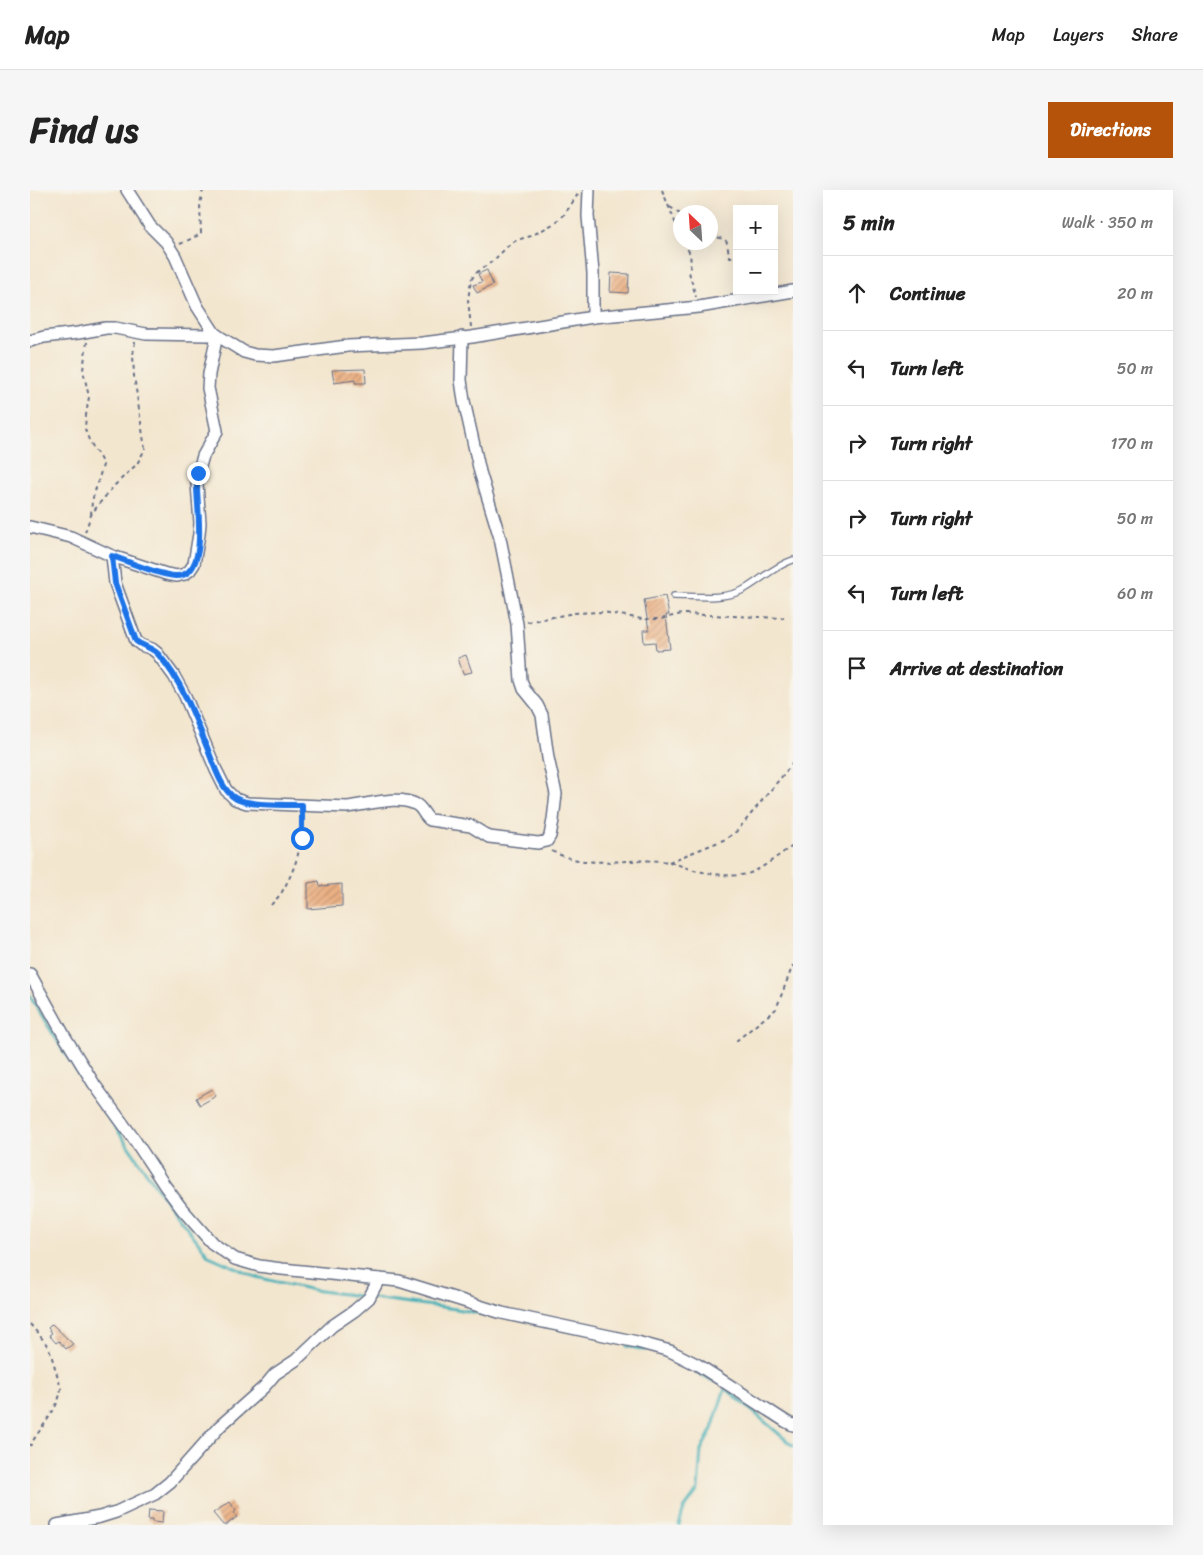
<!DOCTYPE html>
<meta charset="utf-8">
<style>
body{margin:0;font-family:Sriracha,sans-serif;background:#f6f6f6;color:#222}
.controls{position:absolute;right:15px;top:15px;display:grid;overflow:hidden;border-radius:0px;box-shadow:0 5px 20px #0002}
.controls button{width:45px;height:45px;display:grid;place-items:center;padding:0;border:0;border-bottom:1px solid #e0e0e0;background:#fff;color:#222;font:25px sans-serif}
.compass{position:absolute;left:643px;top:15px;width:45px;height:45px;border-radius:50%;background:#fff;box-shadow:0 5px 20px #0002;rotate:335deg}
.stop{position:absolute;width:15px;height:15px;margin:-11px;border:4px solid #1a73e8;border-radius:50%;background:#fff}
.stop.end{background:#1a73e8;border-color:#fff;box-shadow:0 1px 5px #0008}
.list{margin:0;padding:0;list-style:none}
h2{display:flex;justify-content:space-between;align-items:center;height:65px;margin:0;padding:0 20px;font-size:21px}
h2 small{font-size:16px;font-weight:400;color:#767676}
.list li{display:grid;grid-template-columns:32px 1fr auto;gap:15px;align-items:center;box-sizing:border-box;height:75px;padding:0 20px;border-top:1px solid #e0e0e0}
.list b{display:block;font-size:19px;white-space:nowrap}
.list em{font-size:16px;font-style:normal;color:#767676}
.icon{flex:none;width:28px;height:28px;fill:none;stroke:currentColor;stroke-width:2;stroke-linecap:round;stroke-linejoin:round}
.map{position:relative;flex:none;width:763px;height:1335px;overflow:hidden;border-radius:0px}
header{display:flex;align-items:center;gap:30px;box-sizing:border-box;height:70px;padding:0 25px;background:#fff;border-bottom:1px solid #e0e0e0}
header strong{font-size:24px}
nav{display:flex;gap:28px;margin-inline-start:auto;font-size:18px}
.intro{display:flex;align-items:center;justify-content:space-between;box-sizing:border-box;height:120px;padding:0 30px}
h1{margin:0;font-size:35px}
.button{padding:12px 22px;border-radius:0px;background:#b45309;color:#fff;font-size:18px;font-weight:700}
main{display:flex;gap:30px;padding:0 30px}
aside{flex:1;background:#fff;border-radius:0px;box-shadow:0 5px 20px #0002}
.map>svg:first-child{display:block}
.lines{fill:none;stroke-linecap:round;stroke-linejoin:round}
.stream{stroke:#40b0b9;stroke-width:3}
.building{fill:url(#building-hatch)}
.service-casing{stroke:#676f86;stroke-width:8}
.minor-casing{stroke:#676f86;stroke-width:14}
.path{stroke:#676f86;stroke-width:2;stroke-dasharray:4 4;stroke-linecap:butt}
.service{stroke:#fff;stroke-width:5.5}
.minor{stroke:#fff;stroke-width:11}
.route{stroke:#1a73e8;stroke-width:6}
</style>
<header>
<strong>Map</strong>
<nav><a>Map</a><a>Layers</a><a>Share</a></nav>
</header>
<div class="intro"><h1>Find us</h1><a class="button">Directions</a></div>
<main>
<div class="map">
<svg width="763" height="1335" viewBox="0 0 763 1335">
<defs>
<pattern id="building-hatch" width="6" height="6" patternUnits="userSpaceOnUse" patternTransform="scale(1.25)"><rect width="6" height="6" fill="#ecb184"/><path d="M-1 1l2-2M0 6l6-6M5 7l2-2" fill="none" stroke="#be906f"/></pattern>
</defs>
<rect width="100%" height="100%" fill="#f7f3e8"/>
<filter id="ink" filterUnits="userSpaceOnUse"><feTurbulence type="fractalNoise" baseFrequency=".02" numOctaves="2"/><feDisplacementMap in="SourceGraphic" scale="10" xChannelSelector="R" yChannelSelector="G"/><feConvolveMatrix kernelMatrix="1 2 1 2 8 2 1 2 1" color-interpolation-filters="sRGB"/></filter>
<filter id="wash" filterUnits="userSpaceOnUse"><feTurbulence type="fractalNoise" baseFrequency=".0096" numOctaves="4" result="noise"/><feDisplacementMap in="SourceGraphic" scale="20" xChannelSelector="R" yChannelSelector="G"/><feGaussianBlur stdDeviation="1.12" result="paint"/><feColorMatrix in="noise" values="0 0 0 0 0 0 0 0 0 0 0 0 0 0 0 0 0 1.4 0 .05"/><feComposite in="paint" operator="in"/></filter>
<g filter="url(#wash)">
<rect width="100%" height="100%" fill="#f3e6cf"/>
<g class="lines">
<g class="stream">
<path d="M0,806L37,867L132,1005L179,1066L226,1087L283,1100L336,1107"/>
<path d="M342,1108L426,1119L464,1126"/>
<path d="M597,1156L615,1160"/>
<path d="M643,1169L683,1191"/>
<path d="M699,1201L763,1256"/>
<path d="M649,1335L654,1319L668,1300L671,1260L682,1239L695,1198"/>
</g>
</g>
<g id="blocks">
<g class="building">
<path d="M457,80L463,95L447,103L443,95L452,92L448,84Z"/>
<path d="M581,83L599,84L598,103L580,102Z"/>
<path d="M335,179L336,193H325V190L304,193L302,180Z"/>
<path d="M635,406L639,425H636L640,459L626,460L625,452L614,453L613,440H619L614,410Z"/>
<path d="M436,465L442,482L433,484L428,468Z"/>
<path d="M289,691L290,696L312,694V716L278,719V693Z"/>
<path d="M182,899L186,906L170,915L166,908Z"/>
<path d="M22,1134L43,1154L36,1159L29,1151L26,1153L19,1145L22,1143L18,1138Z"/>
<path d="M200,1312L206,1321L204,1323L207,1327L196,1335H193L183,1323Z"/>
<path d="M119,1320L133,1321L132,1333L122,1332V1330H118Z"/>
</g>
</g>
</g>
<g filter="url(#ink)">
<use href="#blocks" fill-opacity="0" stroke="#676f86" stroke-width="1"/>
<g class="lines">
<g class="service-casing">
<path id="service" d="M644,406C665,406 693,410 713,400C730,391 744,376 763,370"/>
</g>
<g class="minor-casing">
<g id="minor">
<path d="M97,0L120,36L136,52L145,66L167,116L185,144L214,162L225,165L244,166L317,156L392,153L442,147L563,127L669,117L763,101"/>
<path d="M559,0L558,26L563,83V127"/>
<path d="M0,151L14,147L48,143L76,138H85L116,144L178,145L185,144"/>
<path d="M0,337L41,347L82,366L136,384L147,386L155,384L160,380L164,374L169,344L170,333L167,294L168,283L173,266L187,241L178,198L179,184L187,145"/>
<path d="M82,366L85,393L106,451L111,455L122,459L127,463L144,486L155,506L186,580L196,600L205,609L217,613L317,617C337,615 369,604 387,615C393,619 394,626 400,630L441,636L459,647L508,653L517,651L520,646L523,630L526,604L518,568L512,525L507,515L494,499L491,490L487,434L478,388L470,348L450,282L434,211L431,190L432,147"/>
<path d="M0,784L35,847L64,894L104,949L135,996L152,1019L182,1053L205,1069L229,1076L252,1079L369,1091L472,1123L607,1152L640,1161L668,1175L755,1231L763,1235"/>
<path d="M27,1335L70,1327L86,1322L125,1304L140,1292L190,1236L234,1197L245,1184L266,1170L302,1136L324,1121L339,1108L349,1089"/>
</g>
</g>
<g class="path">
<path d="M632,0L650,44"/>
<path d="M640,17L650,24"/>
<path d="M680,45C703,52 694,48 700,67H707"/>
<path d="M654,52L660,64L661,73L659,82L666,107"/>
<path d="M150,54L171,44L170,14L173,0"/>
<path d="M441,137L438,110L441,90L446,83L464,70L480,54L487,50L501,46L525,33L534,25L548,4"/>
<path d="M57,152L53,180L59,207L56,225L55,239L59,250L72,272L73,275L62,311L61,325"/>
<path d="M55,342L61,325L68,315L85,295L107,274L115,259L104,186L103,164L105,152"/>
<path d="M497,432L544,423L573,422L612,429H630L652,424L754,428"/>
<path d="M522,661C558,681 600,666 639,672C645,673 651,676 657,678C673,683 701,688 717,684C732,680 749,664 763,656"/>
<path d="M639,672L696,649L707,641L763,573"/>
<path d="M241,715C245,710 250,706 253,700C268,674 272,654 272,625"/>
<path d="M706,851L746,819L763,775"/>
<path d="M0,1134L15,1152L20,1161L31,1198C29,1220 10,1237 0,1256"/>
</g>
<use href="#service" class="service"/>
<use href="#minor" class="minor"/>
</g>
</g>
<g class="lines" filter="url(#ink)">
<path class="route" d="M168,283C168,286 167,290 167,294C166,314 181,388 145,386C128,385 100,372 82,366L85,393L106,451C113,457 122,457 128,464C151,490 164,524 176,555C183,571 190,599 205,608C216,616 257,615 272,615V648"/>
</g>
</svg>
<div class="controls">
<button>+</button>
<button>−</button>
</div>
<svg class="compass" viewBox="-18 -18 36 36"><path d="M0-13l5 13h-10z" fill="#e53935"/><path d="M0 13l5-13h-10z" fill="#767676"/></svg>
<div class="stop" style="left:272px;top:648px"></div>
<div class="stop end" style="left:168px;top:283px"></div>
</div>
<aside>
<h2>5 min<small>Walk · 350 m</small></h2>
<ul class="list">
<li><svg class="icon" aria-label="ahead" viewBox="0 0 24 24"><path d="M12 20V5M6 11l6-6 6 6"/></svg><div><b>Continue</b></div><em>20 m</em></li>
<li><svg class="icon" aria-label="left" viewBox="0 0 24 24"><path d="M17 20v-9H6M10 6l-5 5 5 5"/></svg><div><b>Turn left</b></div><em>50 m</em></li>
<li><svg class="icon" aria-label="right" viewBox="0 0 24 24"><path d="M7 20v-9h11M14 6l5 5-5 5"/></svg><div><b>Turn right</b></div><em>170 m</em></li>
<li><svg class="icon" aria-label="right" viewBox="0 0 24 24"><path d="M7 20v-9h11M14 6l5 5-5 5"/></svg><div><b>Turn right</b></div><em>50 m</em></li>
<li><svg class="icon" aria-label="left" viewBox="0 0 24 24"><path d="M17 20v-9H6M10 6l-5 5 5 5"/></svg><div><b>Turn left</b></div><em>60 m</em></li>
<li><svg class="icon" aria-label="arrive" viewBox="0 0 24 24"><path d="M6 21V4h12l-3 4 3 4H6"/></svg><div><b>Arrive at destination</b></div></li>
</ul>
</aside>
</main>
